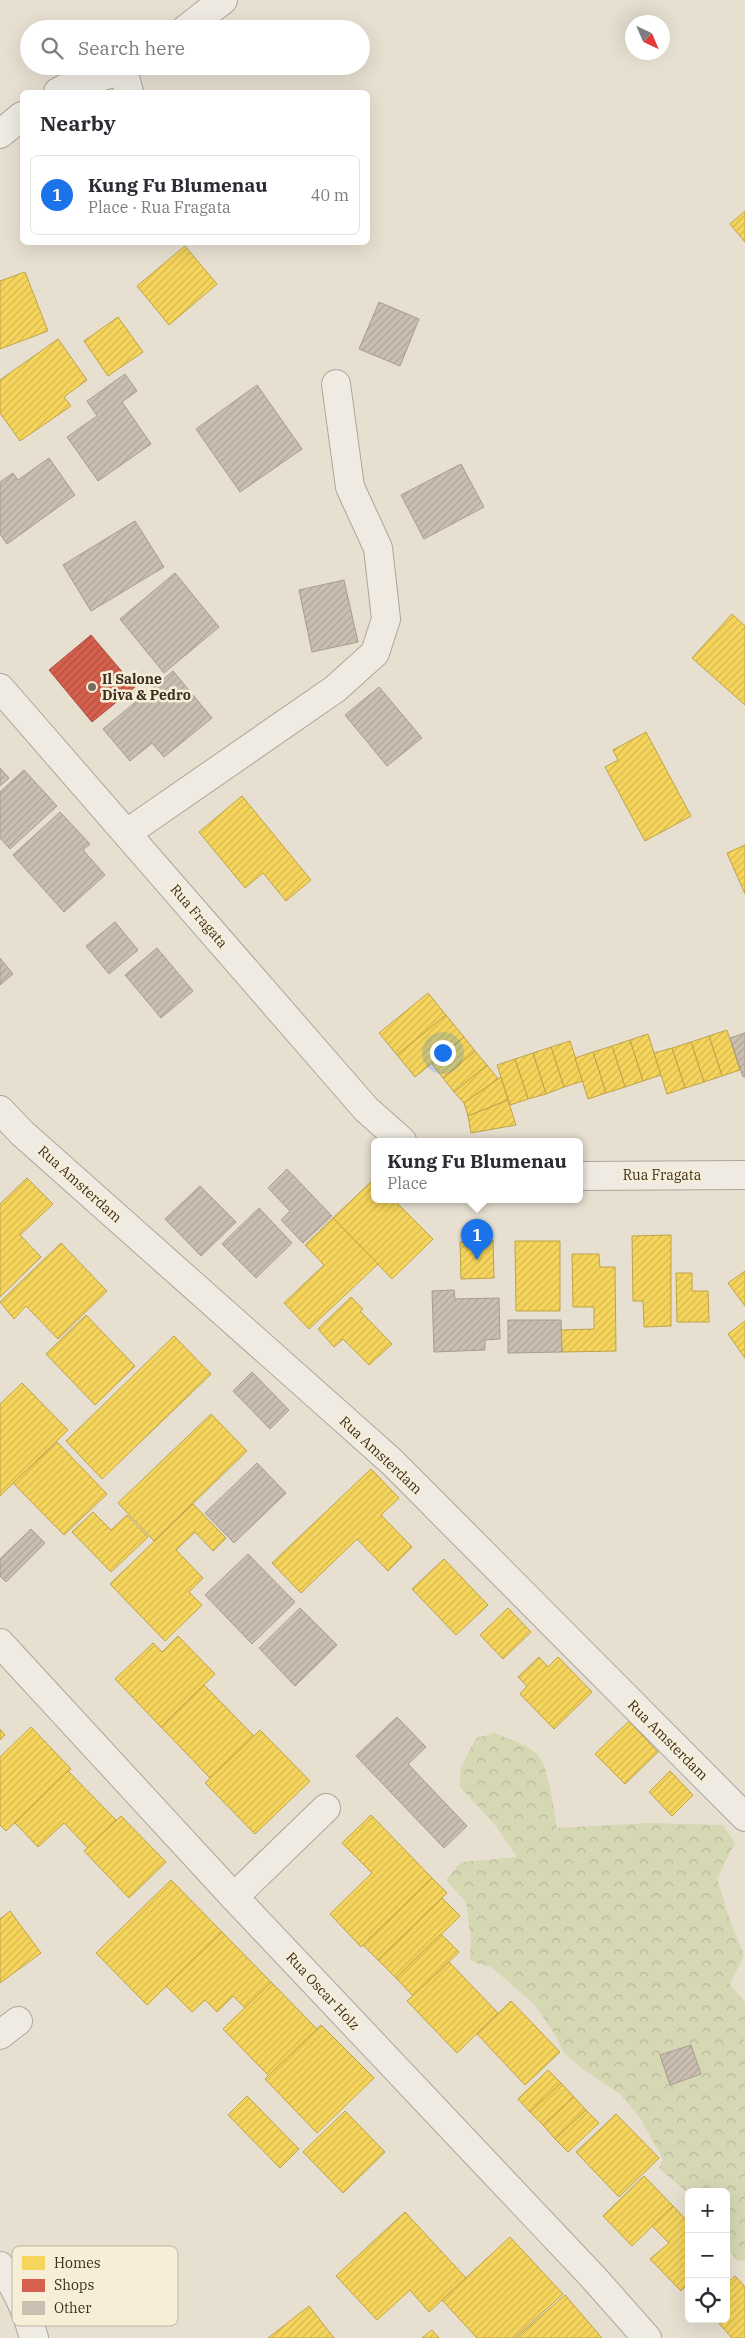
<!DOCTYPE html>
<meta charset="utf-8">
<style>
body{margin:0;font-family:"IBM Plex Serif",serif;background:#f7f7f7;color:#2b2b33}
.controls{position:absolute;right:15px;bottom:15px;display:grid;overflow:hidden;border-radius:8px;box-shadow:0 5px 20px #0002}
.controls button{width:45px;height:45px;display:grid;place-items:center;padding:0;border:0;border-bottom:1px solid #e1e1e2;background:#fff;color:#2b2b33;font:25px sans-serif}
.compass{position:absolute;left:625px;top:15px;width:45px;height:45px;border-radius:50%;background:#fff;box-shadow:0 5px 20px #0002;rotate:136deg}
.you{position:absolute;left:442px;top:1052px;width:18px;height:18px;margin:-12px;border:4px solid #fff;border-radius:50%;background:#1a73e8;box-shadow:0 0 0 8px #1a73e833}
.badge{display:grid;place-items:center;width:32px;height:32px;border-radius:50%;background:#1a73e8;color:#fff;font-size:16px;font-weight:700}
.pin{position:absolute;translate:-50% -41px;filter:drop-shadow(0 1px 2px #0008)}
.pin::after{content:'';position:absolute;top:26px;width:18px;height:15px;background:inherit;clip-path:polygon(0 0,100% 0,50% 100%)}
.popup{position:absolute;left:371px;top:1138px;width:212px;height:65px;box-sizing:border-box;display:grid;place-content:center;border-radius:8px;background:#fff;filter:drop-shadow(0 1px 4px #0005);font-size:16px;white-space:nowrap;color:#7c7c81}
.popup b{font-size:19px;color:#2b2b33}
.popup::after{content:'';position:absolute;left:50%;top:100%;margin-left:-10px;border:10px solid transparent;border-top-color:#fff}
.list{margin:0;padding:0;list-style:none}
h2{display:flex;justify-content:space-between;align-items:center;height:65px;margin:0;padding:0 20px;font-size:21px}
h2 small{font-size:16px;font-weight:400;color:#7c7c81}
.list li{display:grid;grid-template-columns:32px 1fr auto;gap:15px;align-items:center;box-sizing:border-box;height:80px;margin:0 10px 10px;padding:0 10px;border:1px solid #e1e1e2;border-radius:8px}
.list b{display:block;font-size:19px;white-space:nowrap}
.list p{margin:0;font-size:16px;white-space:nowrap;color:#7c7c81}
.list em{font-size:16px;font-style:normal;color:#7c7c81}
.icon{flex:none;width:28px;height:28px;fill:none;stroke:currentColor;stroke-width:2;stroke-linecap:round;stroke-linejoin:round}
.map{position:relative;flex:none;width:745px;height:2338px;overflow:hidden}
.search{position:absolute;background:#fff;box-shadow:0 5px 20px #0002;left:20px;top:20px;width:350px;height:55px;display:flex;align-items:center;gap:12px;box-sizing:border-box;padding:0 18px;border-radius:28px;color:#7c7c81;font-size:19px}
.panel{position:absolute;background:#fff;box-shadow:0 5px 20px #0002;left:20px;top:90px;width:350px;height:155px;border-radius:8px}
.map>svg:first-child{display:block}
.forest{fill:url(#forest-crowns)}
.homes{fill:url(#homes-hatch);stroke:#bea34a}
.shops{fill:url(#shops-hatch);stroke:#a85140}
.building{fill:url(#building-hatch);stroke:#a89c90}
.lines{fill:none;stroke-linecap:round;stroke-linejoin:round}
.minor-casing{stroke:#ada599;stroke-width:30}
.minor{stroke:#efebe3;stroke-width:28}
.poi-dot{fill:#786c5e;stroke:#f7eed8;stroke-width:2}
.labels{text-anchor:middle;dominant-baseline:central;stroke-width:5;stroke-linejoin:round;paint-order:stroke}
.poi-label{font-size:14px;font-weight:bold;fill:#3d2e20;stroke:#f7eed8;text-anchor:start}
.street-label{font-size:14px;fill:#3d2e20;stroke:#f7eed8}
.key{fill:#f7eed8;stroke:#bfb4a1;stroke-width:1}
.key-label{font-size:14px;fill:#3d2e20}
</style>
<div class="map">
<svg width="745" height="2338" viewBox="0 0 745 2338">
<defs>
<pattern id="forest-crowns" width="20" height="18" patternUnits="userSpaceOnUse" patternTransform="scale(1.25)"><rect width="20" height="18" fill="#d6d7b3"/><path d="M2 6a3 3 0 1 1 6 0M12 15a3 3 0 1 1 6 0" fill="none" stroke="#b9b99a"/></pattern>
<pattern id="homes-hatch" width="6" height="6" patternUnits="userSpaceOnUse" patternTransform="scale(1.25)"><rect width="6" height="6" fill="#f6d55c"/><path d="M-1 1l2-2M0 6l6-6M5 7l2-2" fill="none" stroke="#d4b750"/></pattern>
<pattern id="shops-hatch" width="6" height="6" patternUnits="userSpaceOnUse" patternTransform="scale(1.25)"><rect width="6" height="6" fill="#d6604d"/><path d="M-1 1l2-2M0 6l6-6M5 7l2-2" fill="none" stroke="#af5040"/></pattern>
<pattern id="building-hatch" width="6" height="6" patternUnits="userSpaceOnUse" patternTransform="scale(1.25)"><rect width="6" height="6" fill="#cbbfb2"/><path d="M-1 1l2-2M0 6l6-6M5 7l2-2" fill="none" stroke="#afa499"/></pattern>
</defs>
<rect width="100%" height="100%" fill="#e7e0d1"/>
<path class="forest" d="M495,1733C508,1739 530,1745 539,1757C550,1771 553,1809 557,1828L648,1823L723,1825L735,1843L717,1879L732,1926L744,1955L730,1984L745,2003V2260L737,2261L726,2245V2192H689V2194L659,2168L663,2159L640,2118L620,2094L584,2070L563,2052L556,2036L534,2004L491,1967L476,1963L470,1959L471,1941L466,1902L446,1880L461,1862L517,1857L495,1825L460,1787L461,1767L476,1738Z"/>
<g class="homes">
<path d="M745,211V242L730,224Z"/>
<path d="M185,246L217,284L169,325L137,286Z"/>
<path d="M25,272L48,331L0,349V281Z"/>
<path d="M118,317L143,352L108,376L84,341Z"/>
<path d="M58,339L87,380L64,397L71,406L20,441L0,413V380Z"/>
<path d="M732,614L745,626V705L692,658Z"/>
<path d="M646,732L691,816L645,841L605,767L618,760L613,750Z"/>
<path d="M242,796L311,880L286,901L263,873L245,888L199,832Z"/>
<path d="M745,845V894L727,853Z"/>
<path d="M428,993L446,1015L397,1055L379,1033Z"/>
<path d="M446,1015L464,1037L415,1077L397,1055Z"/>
<path d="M727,1030L740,1070L722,1076L709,1036Z"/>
<path d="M648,1034L661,1075L643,1081L630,1040Z"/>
<path d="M709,1036L722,1076L704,1082L691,1042Z"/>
<path d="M464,1037L475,1051L443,1078L432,1064Z"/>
<path d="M630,1040L643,1081L625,1087L612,1046Z"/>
<path d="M570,1041L583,1081L564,1087L551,1047Z"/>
<path d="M691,1042L704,1082L685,1088L672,1048Z"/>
<path d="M612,1046L625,1087L606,1093L593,1052Z"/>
<path d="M551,1047L564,1087L546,1094L533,1053Z"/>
<path d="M672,1048L685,1088L667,1094L654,1053Z"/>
<path d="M475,1051L487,1065L454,1092L443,1078Z"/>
<path d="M593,1052L606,1093L588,1099L575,1058Z"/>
<path d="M533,1053L546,1094L528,1099L515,1059Z"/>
<path d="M515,1059L528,1099L510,1105L497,1065Z"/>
<path d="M487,1065L498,1079L464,1103L454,1092Z"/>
<path d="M501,1077L508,1100L468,1116L464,1103Z"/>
<path d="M508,1100L516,1125L471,1133L468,1116Z"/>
<path d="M27,1178L53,1204L20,1235L41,1257L0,1297V1204Z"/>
<path d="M374,1179V1199H393L433,1239L392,1279L333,1218Z"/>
<path d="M333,1218L378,1264L309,1329L284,1303L324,1265L305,1245Z"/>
<path d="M671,1235V1326L644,1327L643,1301H633L632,1236Z"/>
<path d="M493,1240L494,1278L461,1279L460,1242Z"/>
<path d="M515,1241H560V1311H516Z"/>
<path d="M61,1243L107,1291L58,1339L26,1306L14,1319L0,1302Z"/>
<path d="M572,1254H599L600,1267H615L616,1351L562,1352L561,1330L594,1329V1307H573Z"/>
<path d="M745,1271V1306L728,1283Z"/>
<path d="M676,1273H692V1291H708L709,1322H677Z"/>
<path d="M351,1297L363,1309L360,1311L392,1344L369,1365L343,1339L334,1347L318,1329Z"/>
<path d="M86,1315L135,1366L95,1405L46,1354Z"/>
<path d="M745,1321V1358L728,1334Z"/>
<path d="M174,1336L211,1374L102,1479L66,1441Z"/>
<path d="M22,1383L68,1430L0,1496V1404Z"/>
<path d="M211,1414L247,1451L154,1541L118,1503Z"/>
<path d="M57,1442L107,1494L64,1535L13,1483Z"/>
<path d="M371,1469L399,1498L381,1515L412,1547L388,1571L357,1539L301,1593L272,1563Z"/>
<path d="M193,1504L226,1538L213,1551L195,1532L176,1550L203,1578L189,1592L202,1605L165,1641L110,1584Z"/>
<path d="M93,1512L111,1530L127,1515L148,1537L111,1572L72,1532Z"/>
<path d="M444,1559L488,1605L456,1635L412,1589Z"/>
<path d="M508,1608L531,1632L503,1659L480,1635Z"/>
<path d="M178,1636L215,1674L161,1727L115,1679L153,1643L162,1652Z"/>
<path d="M539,1657L548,1667L558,1657L592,1692L554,1729L520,1694L527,1686L518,1677Z"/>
<path d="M204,1685L254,1736L210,1778L161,1727Z"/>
<path d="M629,1721L658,1752L625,1784L595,1754Z"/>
<path d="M31,1727L71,1769L6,1831L0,1825V1757Z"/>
<path d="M0,1729L5,1735L0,1740Z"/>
<path d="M260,1730L310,1781L255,1834L205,1783Z"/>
<path d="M68,1771L116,1820L88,1848L64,1823L38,1847L15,1823Z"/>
<path d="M670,1771L693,1795L672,1816L649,1792Z"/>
<path d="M371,1815L432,1878L361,1947L330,1914L372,1873L342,1843Z"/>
<path d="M121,1816L166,1862L129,1898L84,1851Z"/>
<path d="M432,1878L447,1893L378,1960L363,1945Z"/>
<path d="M171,1880L222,1932L147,2005L96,1953Z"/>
<path d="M442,1898L460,1916L396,1978L378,1960Z"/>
<path d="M10,1911L41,1953L0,1983V1919Z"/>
<path d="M222,1932L271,1982L245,2008L233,1996L217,2012L205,2000L192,2012L166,1986Z"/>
<path d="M441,1934L459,1952L413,1996L396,1978Z"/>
<path d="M449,1962L498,2013L457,2053L407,2001Z"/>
<path d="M271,1982L317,2029L269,2076L223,2029Z"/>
<path d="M511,2001L560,2052L525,2085L477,2034Z"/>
<path d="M321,2025L374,2078L317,2133L265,2079Z"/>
<path d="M548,2070L561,2083L530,2112L518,2099Z"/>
<path d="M561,2083L574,2097L543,2125L530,2112Z"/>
<path d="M247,2096L299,2149L280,2168L228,2115Z"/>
<path d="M574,2097L586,2110L555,2139L543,2125Z"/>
<path d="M586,2110L599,2123L568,2152L555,2139Z"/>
<path d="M345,2111L385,2152L343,2193L303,2152Z"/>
<path d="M616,2114L659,2158L619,2197L576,2152Z"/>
<path d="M644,2176L673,2206L632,2246L603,2216Z"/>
<path d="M673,2206L689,2223V2283L681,2291L650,2259L669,2243L652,2226Z"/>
<path d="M405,2212L466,2278L429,2312L410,2290L377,2320L336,2276Z"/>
<path d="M510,2237L563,2294L514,2338H477L442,2300Z"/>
<path d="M735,2276L745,2287V2338H732L715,2319H726V2284Z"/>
<path d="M565,2295L602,2338H516Z"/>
<path d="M309,2306L334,2338H268Z"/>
<path d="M432,2330L439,2338H422Z"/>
</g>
<path class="shops" d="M91,635L135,687L92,722L49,670Z"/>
<g class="building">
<path d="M379,302L419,319L400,366L359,349Z"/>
<path d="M125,374L137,391L122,402L151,444L98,481L67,437L97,416L87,401Z"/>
<path d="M257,385L302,449L240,492L196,429Z"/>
<path d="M49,458L75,495L7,544L0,534V482L13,473L18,480Z"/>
<path d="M461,464L484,507L424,539L401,495Z"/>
<path d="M135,521L164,567L91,611L63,565Z"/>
<path d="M175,573L219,627L164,673L120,619Z"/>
<path d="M344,580L358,642L312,652L299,590Z"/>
<path d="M173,671L212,718L164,757L152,743L130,761L103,729Z"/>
<path d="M379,687L422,738L387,766L345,715Z"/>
<path d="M0,768L9,778L0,786Z"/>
<path d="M24,770L57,806L10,849L0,838V792Z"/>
<path d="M60,812L90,844L83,850L105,875L64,912L13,855Z"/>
<path d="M115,922L138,950L109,974L86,946Z"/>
<path d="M157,948L193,991L161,1018L125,975Z"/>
<path d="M0,958L13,974L0,985Z"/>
<path d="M745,1033V1077H743L730,1038Z"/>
<path d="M287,1169L332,1216L303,1243L281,1220L290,1211L268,1188Z"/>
<path d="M200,1186L236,1222L201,1256L165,1219Z"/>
<path d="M259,1208L292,1243L256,1278L222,1244Z"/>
<path d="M454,1290L455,1299L499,1298L500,1339L485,1340V1350L434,1352L432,1291Z"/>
<path d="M508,1320H561L562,1352L508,1353Z"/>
<path d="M252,1372L289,1410L270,1429L233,1391Z"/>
<path d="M257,1463L286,1493L234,1543L205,1513Z"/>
<path d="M31,1529L45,1543L6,1582L0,1576V1559Z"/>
<path d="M248,1554L295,1602L252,1644L205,1595Z"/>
<path d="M300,1608L337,1645L295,1686L259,1648Z"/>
<path d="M397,1717L426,1747L408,1764L467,1826L444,1848L356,1756Z"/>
<path d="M691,2045L701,2074L670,2085L660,2055Z"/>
</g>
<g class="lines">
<g class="minor-casing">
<g id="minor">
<path d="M186,29L223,0"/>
<path d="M123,70L129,92"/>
<path d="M58,92L72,85L123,70L129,66"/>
<path d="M0,134L22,116"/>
<path d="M0,688L366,1109L402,1141"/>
<path d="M127,833L335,689L375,653L386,619L378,548L350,487L336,384"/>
<path d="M0,1110L22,1133L392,1462L745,1817"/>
<path d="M580,1176L745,1175"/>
<path d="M0,1643L234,1897L593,2277L647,2338"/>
<path d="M234,1897L326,1808"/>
<path d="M0,2035L18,2021"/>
<path d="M0,2266C17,2288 27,2312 34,2338"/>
</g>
</g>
<use href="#minor" class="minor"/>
</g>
<circle class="poi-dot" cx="92" cy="687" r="5"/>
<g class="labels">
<g class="poi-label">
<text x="102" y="679">Il Salone<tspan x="102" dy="16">Diva &amp; Pedro</tspan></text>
</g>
<g class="street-label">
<text transform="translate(199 916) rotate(49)">Rua Fragata</text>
<text x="662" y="1175">Rua Fragata</text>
<text transform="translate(80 1184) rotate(42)">Rua Amsterdam</text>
<text transform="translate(381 1455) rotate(43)">Rua Amsterdam</text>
<text transform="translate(668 1740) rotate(45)">Rua Amsterdam</text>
<text transform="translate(323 1991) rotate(47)">Rua Oscar Holz</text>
</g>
</g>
<rect x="12" y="2246" width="166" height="80" rx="8" class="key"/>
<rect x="22" y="2256" width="23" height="14" fill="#f6d55c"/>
<rect x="22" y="2279" width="23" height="13" fill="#d6604d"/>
<rect x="22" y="2301" width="23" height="14" fill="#cbbfb2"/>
<g class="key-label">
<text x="54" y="2268">Homes</text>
<text x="54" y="2290">Shops</text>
<text x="54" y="2313">Other</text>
</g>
</svg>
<div class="controls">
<button>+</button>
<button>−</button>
<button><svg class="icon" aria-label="locate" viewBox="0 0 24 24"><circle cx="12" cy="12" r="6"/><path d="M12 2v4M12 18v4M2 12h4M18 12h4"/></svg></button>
</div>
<svg class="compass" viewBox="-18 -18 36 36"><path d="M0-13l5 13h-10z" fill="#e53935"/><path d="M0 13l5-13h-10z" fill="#7c7c81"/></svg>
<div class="you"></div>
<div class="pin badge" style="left:477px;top:1260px">1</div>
<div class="popup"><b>Kung Fu Blumenau</b>Place</div>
<div class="search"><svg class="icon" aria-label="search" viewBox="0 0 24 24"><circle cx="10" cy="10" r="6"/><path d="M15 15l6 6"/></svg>Search here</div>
<section class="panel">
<h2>Nearby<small></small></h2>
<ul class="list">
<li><span class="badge">1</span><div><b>Kung Fu Blumenau</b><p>Place · Rua Fragata</p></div><em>40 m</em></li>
</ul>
</section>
</div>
